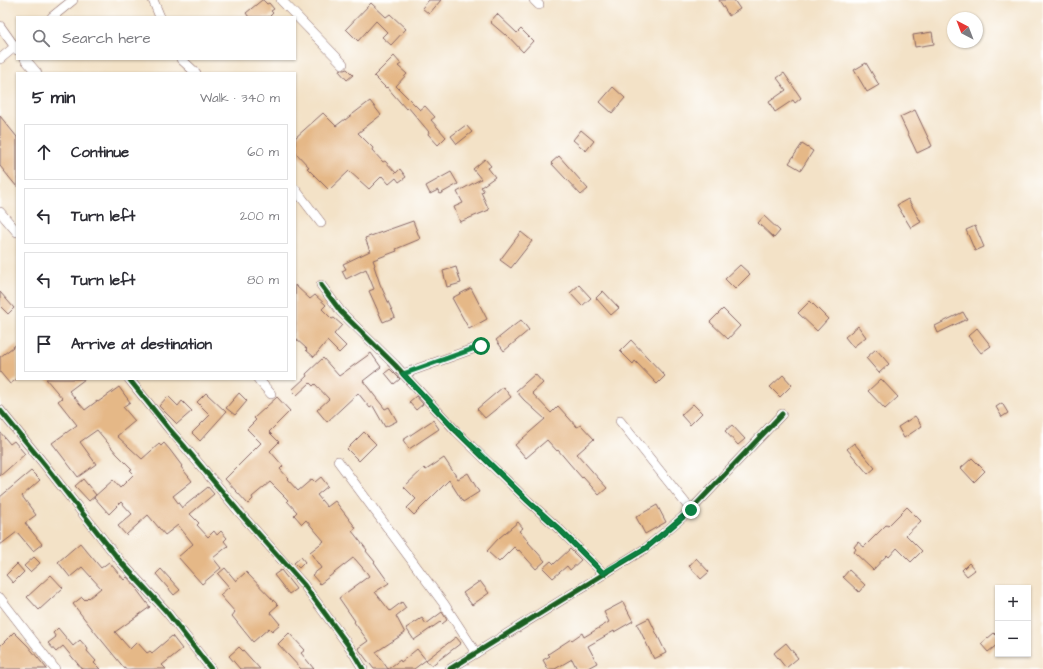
<!DOCTYPE html>
<meta charset="utf-8">
<style>
body{margin:0;font-family:"Architects Daughter",sans-serif;background:#f7f7f7;color:#2b2b33}
.controls{position:absolute;right:12px;bottom:12px;display:grid;overflow:hidden;border-radius:0px;box-shadow:0 1px 3px #0004}
.controls button{width:36px;height:36px;display:grid;place-items:center;padding:0;border:0;border-bottom:1px solid #e1e1e2;background:#fff;color:#2b2b33;font:20px sans-serif}
.compass{position:absolute;left:947px;top:12px;width:36px;height:36px;border-radius:50%;background:#fff;box-shadow:0 1px 3px #0004;rotate:318deg}
.stop{position:absolute;width:12px;height:12px;margin:-9px;border:3px solid #0b8043;border-radius:50%;background:#fff}
.stop.end{background:#0b8043;border-color:#fff;box-shadow:0 1px 4px #0008}
.list{margin:0;padding:0;list-style:none}
h2{display:flex;justify-content:space-between;align-items:center;height:52px;margin:0;padding:0 16px;font-size:17px}
h2 small{font-size:13px;font-weight:400;color:#7c7c81}
.list li{display:grid;grid-template-columns:26px 1fr auto;gap:12px;align-items:center;box-sizing:border-box;height:56px;margin:0 8px 8px;padding:0 8px;border:1px solid #e1e1e2;border-radius:0px}
.list b{display:block;font-size:15px;white-space:nowrap}
.list em{font-size:13px;font-style:normal;color:#7c7c81}
.icon{flex:none;width:22px;height:22px;fill:none;stroke:currentColor;stroke-width:2;stroke-linecap:round;stroke-linejoin:round}
.map{position:relative;flex:none;width:1043px;height:669px;overflow:hidden}
.search{position:absolute;background:#fff;box-shadow:0 1px 3px #0004;left:16px;top:16px;width:280px;height:44px;display:flex;align-items:center;gap:10px;box-sizing:border-box;padding:0 14px;border-radius:0px;color:#7c7c81;font-size:15px}
.panel{position:absolute;background:#fff;box-shadow:0 1px 3px #0004;left:16px;top:72px;width:280px;height:308px;border-radius:0px}
.map>svg:first-child{display:block}
.building{fill:#e5b887}
.lines{fill:none;stroke-linecap:round;stroke-linejoin:round}
.minor-casing{stroke:#856362;stroke-width:10}
.minor{stroke:#fff;stroke-width:9}
.cycleway-casing{stroke:#fff;stroke-width:8}
.cycleway{stroke:#1b5e20;stroke-width:5}
.route{stroke:#0b8043;stroke-width:5}
</style>
<div class="map">
<svg width="1043" height="669" viewBox="0 0 1043 669">
<rect width="100%" height="100%" fill="#fff"/>
<filter id="ink" filterUnits="userSpaceOnUse"><feTurbulence type="fractalNoise" baseFrequency=".025" numOctaves="2"/><feDisplacementMap in="SourceGraphic" scale="8" xChannelSelector="R" yChannelSelector="G"/><feConvolveMatrix kernelMatrix="1 2 1 2 8 2 1 2 1" color-interpolation-filters="sRGB"/></filter>
<filter id="wash" filterUnits="userSpaceOnUse"><feTurbulence type="fractalNoise" baseFrequency=".012" numOctaves="4" result="noise"/><feDisplacementMap in="SourceGraphic" scale="16" xChannelSelector="R" yChannelSelector="G"/><feGaussianBlur stdDeviation="0.9" result="paint"/><feColorMatrix in="noise" values="0 0 0 0 0 0 0 0 0 0 0 0 0 0 0 0 0 1.4 0 .05"/><feComposite in="paint" operator="in"/></filter>
<g filter="url(#wash)">
<rect width="100%" height="100%" fill="#f3e2c7"/>
<g id="blocks">
<g class="building">
<path d="M262,0H263L267,4L269,3L274,9L271,11L273,13L269,17H249L246,13Z"/>
<path d="M429,0H441L429,14L422,8Z"/>
<path d="M719,0H734L740,9L729,16Z"/>
<path d="M371,3L386,17L390,14L406,29L391,45L382,37L387,32L376,21L358,41L346,29Z"/>
<path d="M497,14L517,33L521,29L533,41L523,52L506,34L505,35L490,22Z"/>
<path d="M932,32L934,44L915,47L913,35Z"/>
<path d="M394,56L401,64L398,66L407,74L396,86L420,110L425,106L435,117L431,120L446,137L438,145L428,134L429,132L408,107L406,109L387,87L386,88L374,76Z"/>
<path d="M866,63L879,85L867,92L854,70Z"/>
<path d="M340,69L344,70L347,69L353,75L347,80L339,71Z"/>
<path d="M784,73L801,98L795,103L793,100L775,112L769,102L786,90L777,78Z"/>
<path d="M613,87L625,98L612,113L600,102Z"/>
<path d="M370,101L381,115L358,133L373,148L372,150L383,162L385,161L396,173L400,169L406,177L399,182L396,178L389,184L382,176L369,189L349,171L329,190L307,168L309,167L295,152V138L323,113L336,126L345,119V120Z"/>
<path d="M915,110L932,146L917,153L900,117Z"/>
<path d="M0,116L17,137V187L0,166Z"/>
<path d="M466,125L472,132L457,144L451,136Z"/>
<path d="M581,130L594,141L586,151L573,140Z"/>
<path d="M802,144L813,151L801,170L789,163Z"/>
<path d="M559,156L588,189L581,195L551,163Z"/>
<path d="M485,159L491,166L488,168L495,177L481,187L484,191L481,192L489,210L460,222L454,207L463,203L457,192L481,179L473,169Z"/>
<path d="M451,172L458,184L440,194L438,190L430,194L426,186Z"/>
<path d="M908,199L921,222L911,228L897,205Z"/>
<path d="M764,216L780,231L774,238L758,223Z"/>
<path d="M413,221L420,239L396,249L397,251L373,260L375,265L374,266L380,284L395,317L383,322L369,291L374,289L366,269L346,279L342,271L346,269L343,264L370,251L365,238Z"/>
<path d="M975,226L984,247L975,251L966,230Z"/>
<path d="M521,232L532,241L511,268L500,260Z"/>
<path d="M740,265L750,274L735,289L725,279Z"/>
<path d="M456,267L461,283L447,287L443,271Z"/>
<path d="M295,285L310,299L315,295L326,305L322,309L332,319L334,318L342,325L334,334L346,346L339,353L327,341L314,357L306,350L307,349L295,338Z"/>
<path d="M579,285L591,298L582,306L570,293Z"/>
<path d="M471,288L487,319L469,329L452,298Z"/>
<path d="M603,291L619,308L611,315L596,298Z"/>
<path d="M0,292L14,308L8,314L0,306Z"/>
<path d="M810,301L828,319L817,331L798,313Z"/>
<path d="M723,309L740,326L728,339L710,322Z"/>
<path d="M963,312L967,319L938,333L935,326Z"/>
<path d="M521,320L529,330L504,351L496,340Z"/>
<path d="M858,326L866,337L853,347L845,337Z"/>
<path d="M977,328L991,346L981,353L968,336Z"/>
<path d="M631,340L665,376L657,384L635,361L633,364L620,351Z"/>
<path d="M17,344V379L10,384L0,372V357Z"/>
<path d="M876,349L889,364L879,373L866,358Z"/>
<path d="M371,353L381,367L363,381L385,409L389,407L397,421L385,427L373,406L370,408L358,393L327,422L317,410L329,399L315,384L313,386L310,383L297,395L292,390L307,376L306,374L323,358L339,376Z"/>
<path d="M390,369L400,379L394,384L385,373Z"/>
<path d="M535,374L543,383L532,393L551,413L558,406L577,427L581,425L594,439L577,454L607,488L599,495L583,477L582,478L569,463L558,450L557,451L547,440L526,458L515,445L545,419L524,400L516,391Z"/>
<path d="M783,375L792,385L780,397L770,387Z"/>
<path d="M46,379H85L69,391L85,410L97,401L98,402L119,387L130,402L123,407L135,421L117,436L142,459L159,444L161,446L164,443L170,450L182,466L181,467L192,481L173,496L182,508L208,487L214,494L190,514L199,523L197,525L208,537L214,531L217,535L221,531L227,538L224,541L228,546L213,558L221,568L202,584L178,557L193,544L178,525L165,535L148,515L126,535L118,526L132,514L121,502L109,514L94,497L113,480L120,488L134,474L130,470L132,469L117,454L97,430L80,442L96,464L78,477L62,456L52,443L77,425L58,401L62,398Z"/>
<path d="M881,379L898,397L885,409L868,391Z"/>
<path d="M503,387L511,397L485,418L477,409Z"/>
<path d="M206,393L226,412L200,441L192,433L210,415L197,402Z"/>
<path d="M239,393L247,401L235,415L226,408Z"/>
<path d="M168,396L178,406L182,401L192,411L177,424L159,406Z"/>
<path d="M416,396L423,404L416,410L409,402Z"/>
<path d="M277,397L290,411L269,432L279,442L270,451L283,466L280,469L288,478L287,479L298,491L312,479L315,482L321,477L328,486L317,495L327,507L335,501L356,528L352,531L367,550L366,551L375,562H374L389,583L375,592L390,611L402,602L406,608L396,616L405,633L376,652L388,669L400,660L401,662L417,649L426,660L414,669H374L366,659L358,648L368,641L354,622L355,621L339,598L369,576L367,573L355,559L353,558L320,584L312,575L321,568L310,552L324,541L306,520L302,524L294,515L297,512L287,501L288,500L270,482L252,497L253,499L248,504L225,479L261,443L247,429L256,420L254,418Z"/>
<path d="M1002,403L1008,413L1002,417L996,407Z"/>
<path d="M693,404L702,413L690,425L681,415Z"/>
<path d="M915,416L922,426L904,438L898,427Z"/>
<path d="M433,420L439,429L409,449L403,440Z"/>
<path d="M732,425L745,439L738,445L725,431Z"/>
<path d="M0,432L10,444L14,441L25,454L0,476Z"/>
<path d="M364,432L376,444L359,461L347,449Z"/>
<path d="M854,443L875,468L868,474L847,449Z"/>
<path d="M444,458L458,479L468,473L479,492L463,502L449,480L414,515L407,508L416,499L404,487L424,468L426,470Z"/>
<path d="M972,458L985,471L974,482L961,468Z"/>
<path d="M31,471L40,480L22,496L36,515L25,523L42,544L33,551L17,532L0,545V497Z"/>
<path d="M83,479L96,495L89,501L75,486Z"/>
<path d="M657,505L666,522L645,534L636,517Z"/>
<path d="M907,507L921,521L906,535L922,551L911,562L897,548L889,557L887,555L873,570L854,552L856,549L854,547L858,542L864,547L886,525L888,526Z"/>
<path d="M518,522L523,528L519,531L529,542H528L545,561L536,569L519,550L518,551L514,547L499,562L487,551L499,538Z"/>
<path d="M80,543L101,568L109,562L124,580L127,577L138,589L137,590L150,607L115,632L130,649L137,642L147,653L150,651L152,653L172,636L182,649L162,665L166,669H125L94,631L73,604L82,597L85,600L88,597L89,598L101,588L82,567L70,577L58,562Z"/>
<path d="M570,549L581,560L570,570L567,566L553,578L543,568L551,561L554,564Z"/>
<path d="M34,557L40,563L30,572L24,566Z"/>
<path d="M301,557L305,562L299,568L294,563Z"/>
<path d="M696,558L709,572L701,579L689,566Z"/>
<path d="M969,563L975,570L967,576L962,570Z"/>
<path d="M17,564L24,572L13,583L6,575Z"/>
<path d="M225,568L236,581L246,572L278,605L270,612L280,624L272,631L269,628L253,642L232,616L235,612L220,595L229,587L218,574Z"/>
<path d="M161,569L180,590L174,595L156,574Z"/>
<path d="M281,570L296,589L289,594L274,575Z"/>
<path d="M849,570L865,585L859,592L843,577Z"/>
<path d="M51,575L63,588L39,610L27,597Z"/>
<path d="M480,581L489,593L472,605L463,593Z"/>
<path d="M623,602L633,621L614,632V631L588,646L597,663L586,669H577L572,659L555,669H548L543,660L550,656L548,654L571,639L572,640L582,633L584,637L609,622L604,612Z"/>
<path d="M442,612L447,620L442,624L440,622L414,640L406,628L422,618L426,624Z"/>
<path d="M649,618L666,653L654,659L637,624Z"/>
<path d="M58,628L73,646L80,640L88,649L87,651L96,661L94,663L100,669H82L63,646L56,652L48,643L56,637L53,633Z"/>
<path d="M14,632L28,646L47,669H0V646Z"/>
<path d="M289,633L305,650L301,653L314,669H301L278,644Z"/>
<path d="M994,633L998,637V644L988,652L981,644Z"/>
<path d="M456,637L461,643L431,666L426,660Z"/>
<path d="M786,643L798,658L786,668L774,653Z"/>
<path d="M239,647L243,651V650L260,669H240L229,656Z"/>
</g>
</g>
</g>
<g filter="url(#ink)">
<use href="#blocks" fill-opacity="0" stroke="#856362" stroke-width="1"/>
<g class="lines">
<g class="minor-casing">
<g id="minor">
<path d="M153,0L160,17"/>
<path d="M281,0L343,64"/>
<path d="M534,0L539,5"/>
<path d="M52,17L73,0"/>
<path d="M0,26L17,50"/>
<path d="M0,59L17,45"/>
<path d="M25,59L37,73"/>
<path d="M181,59L196,73"/>
<path d="M295,189L321,223"/>
<path d="M0,212L17,232"/>
<path d="M321,285L341,312L395,365L456,431L528,501L560,530L603,573"/>
<path d="M403,374L481,346"/>
<path d="M129,379L170,430L185,447L240,513L304,585L351,649L363,669"/>
<path d="M258,379L271,394"/>
<path d="M0,410L44,464L120,561L166,611L211,669"/>
<path d="M620,421L691,510"/>
<path d="M338,461L444,604L476,653"/>
<path d="M0,598L55,669"/>
<path d="M450,669L646,548L691,510L782,414"/>
</g>
</g>
<use href="#minor" class="minor"/>
<g class="cycleway-casing">
<g id="cycleway">
<path d="M321,285L341,312L395,365L456,431L528,501L560,530L603,573"/>
<path d="M129,379L170,430L185,447L240,513L304,585L351,649L363,669"/>
<path d="M0,410L44,464L120,561L166,611L211,669"/>
<path d="M450,669L646,548L691,510L782,414"/>
</g>
</g>
<use href="#cycleway" class="cycleway"/>
</g>
</g>
<g class="lines" filter="url(#ink)">
<path class="route" d="M481,346L403,374L456,430L528,501L560,530L603,573L646,548L691,510"/>
</g>
</svg>
<div class="controls">
<button>+</button>
<button>−</button>
</div>
<svg class="compass" viewBox="-18 -18 36 36"><path d="M0-13l5 13h-10z" fill="#e53935"/><path d="M0 13l5-13h-10z" fill="#7c7c81"/></svg>
<div class="stop" style="left:481px;top:346px"></div>
<div class="stop end" style="left:691px;top:510px"></div>
<div class="search"><svg class="icon" aria-label="search" viewBox="0 0 24 24"><circle cx="10" cy="10" r="6"/><path d="M15 15l6 6"/></svg>Search here</div>
<section class="panel">
<h2>5 min<small>Walk · 340 m</small></h2>
<ul class="list">
<li><svg class="icon" aria-label="ahead" viewBox="0 0 24 24"><path d="M12 20V5M6 11l6-6 6 6"/></svg><div><b>Continue</b></div><em>60 m</em></li>
<li><svg class="icon" aria-label="left" viewBox="0 0 24 24"><path d="M17 20v-9H6M10 6l-5 5 5 5"/></svg><div><b>Turn left</b></div><em>200 m</em></li>
<li><svg class="icon" aria-label="left" viewBox="0 0 24 24"><path d="M17 20v-9H6M10 6l-5 5 5 5"/></svg><div><b>Turn left</b></div><em>80 m</em></li>
<li><svg class="icon" aria-label="arrive" viewBox="0 0 24 24"><path d="M6 21V4h12l-3 4 3 4H6"/></svg><div><b>Arrive at destination</b></div></li>
</ul>
</section>
</div>
